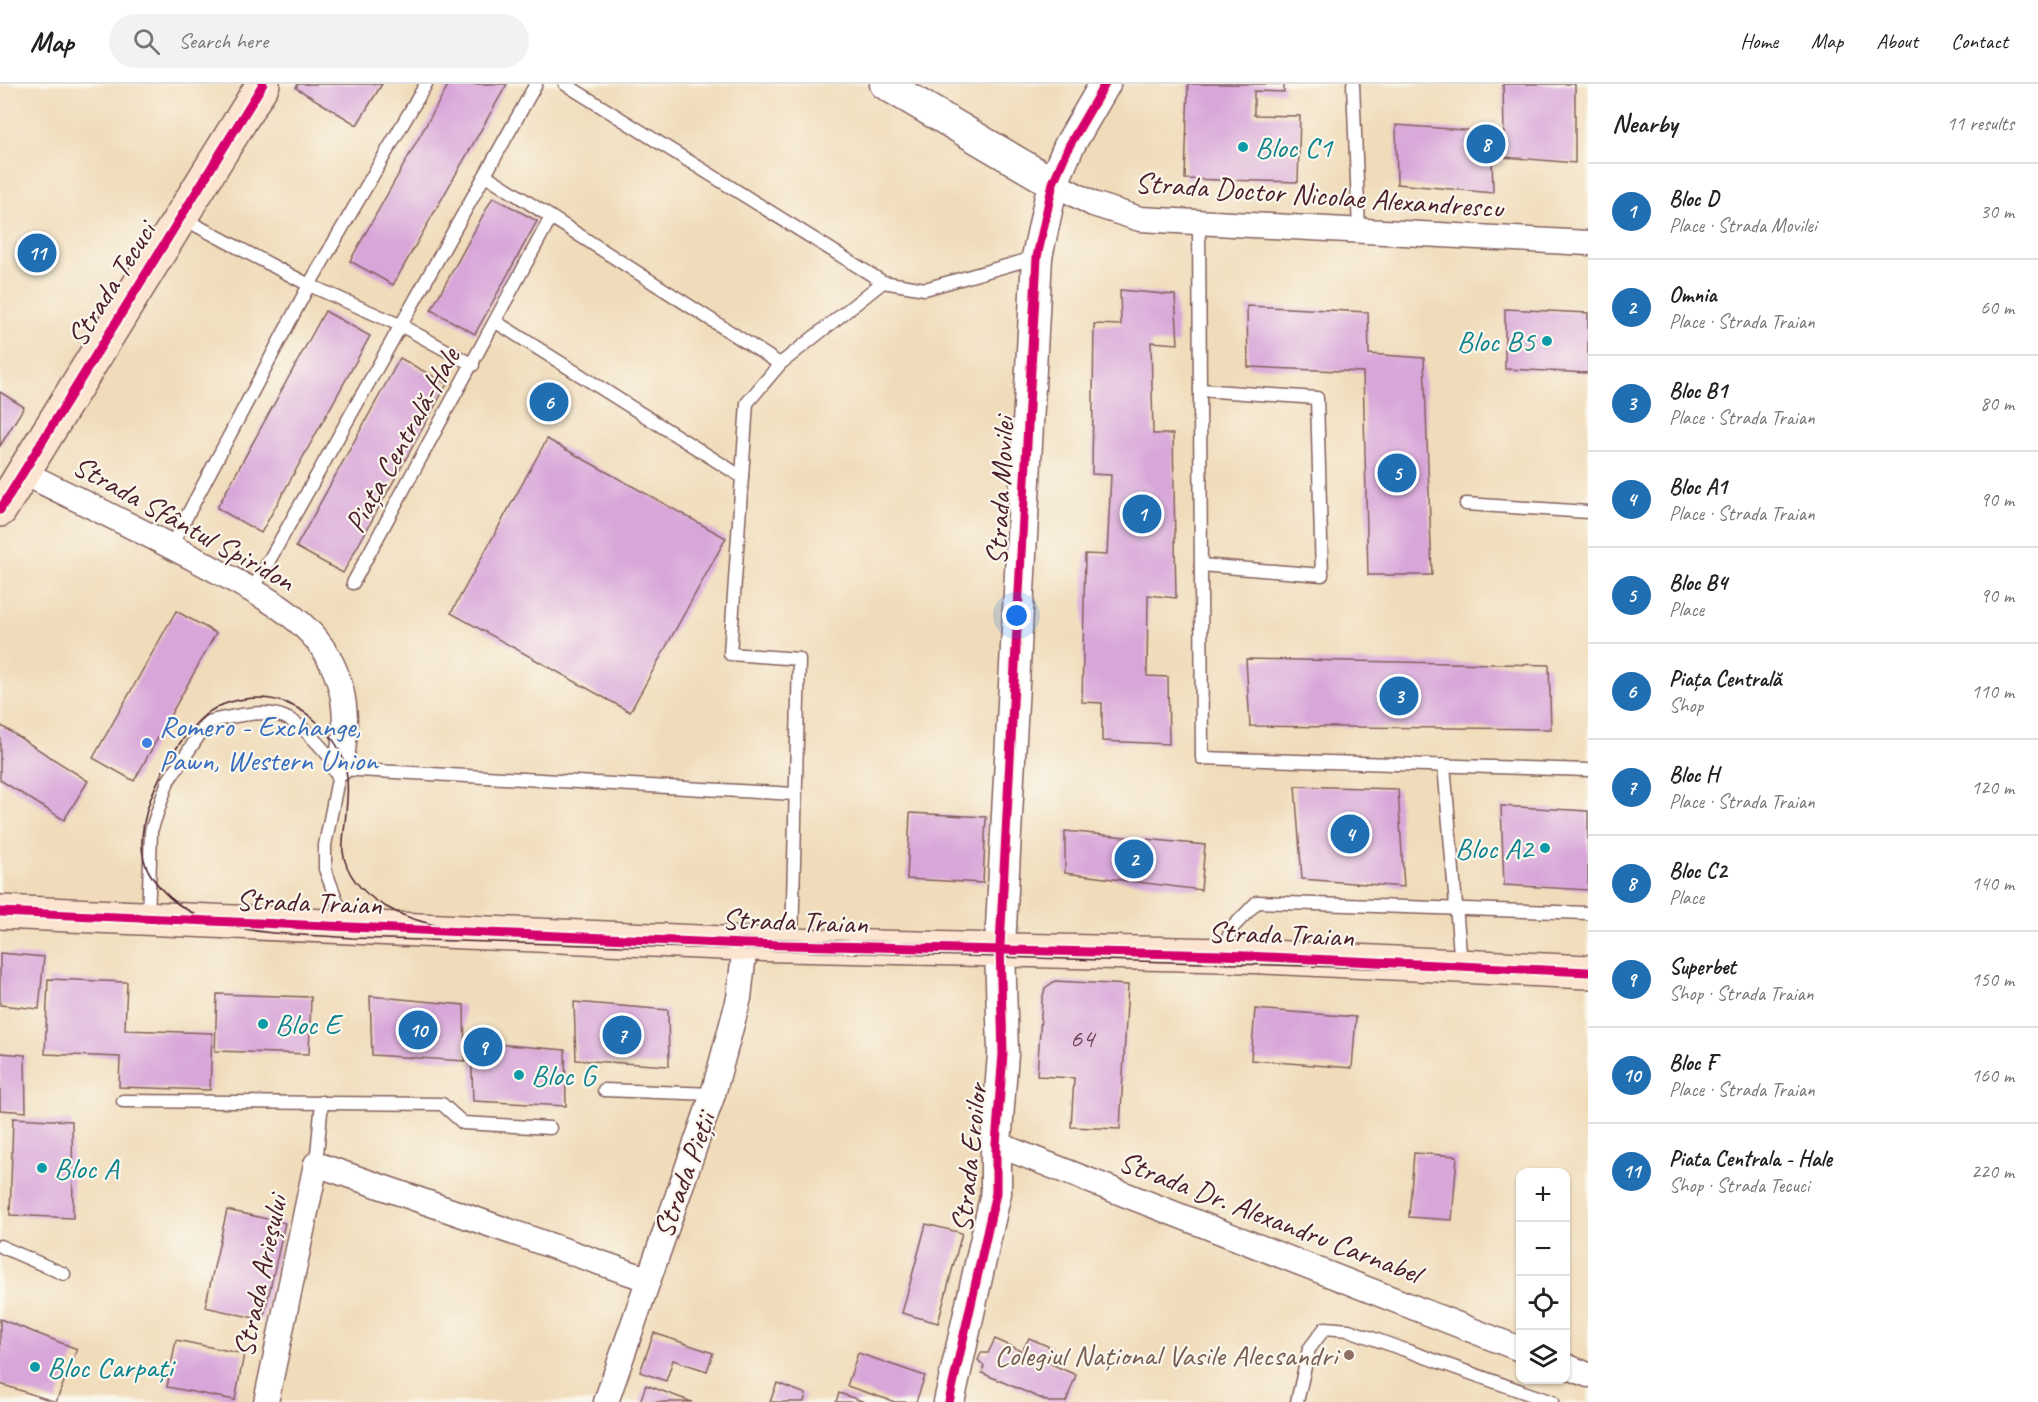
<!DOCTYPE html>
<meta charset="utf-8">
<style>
body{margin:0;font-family:Caveat,sans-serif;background:#f2f2f2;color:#222}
.controls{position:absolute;right:18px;bottom:18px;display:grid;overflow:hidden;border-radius:12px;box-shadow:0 2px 4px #0004}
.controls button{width:54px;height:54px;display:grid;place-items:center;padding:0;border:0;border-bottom:2px solid #e0e0e0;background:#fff;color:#222;font:30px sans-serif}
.you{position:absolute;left:1017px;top:532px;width:21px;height:21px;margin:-15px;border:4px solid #fff;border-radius:50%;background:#1a73e8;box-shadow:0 0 0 9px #1a73e833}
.badge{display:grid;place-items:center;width:39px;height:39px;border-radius:50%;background:#1f6fb2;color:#fff;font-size:20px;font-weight:700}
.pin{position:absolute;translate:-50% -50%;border:3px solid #fff;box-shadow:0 2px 6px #0006}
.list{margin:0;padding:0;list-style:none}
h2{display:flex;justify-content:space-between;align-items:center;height:78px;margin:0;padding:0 24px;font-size:26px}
h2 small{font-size:20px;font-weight:400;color:#767676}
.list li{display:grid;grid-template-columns:39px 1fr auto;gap:18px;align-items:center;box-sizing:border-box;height:96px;padding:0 24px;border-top:2px solid #e0e0e0}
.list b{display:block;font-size:22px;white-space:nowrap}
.list p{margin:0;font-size:20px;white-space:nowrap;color:#767676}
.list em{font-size:20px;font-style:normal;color:#767676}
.icon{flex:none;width:33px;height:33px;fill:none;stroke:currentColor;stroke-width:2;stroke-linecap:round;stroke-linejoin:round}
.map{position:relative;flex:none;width:1588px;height:1318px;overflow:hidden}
header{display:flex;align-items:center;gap:36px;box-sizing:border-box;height:84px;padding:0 30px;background:#fff;border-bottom:2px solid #e0e0e0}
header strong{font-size:28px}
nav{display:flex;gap:33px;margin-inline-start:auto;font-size:21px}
.search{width:420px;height:54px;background:#f2f2f2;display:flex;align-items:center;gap:15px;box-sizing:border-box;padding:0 21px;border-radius:33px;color:#767676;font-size:22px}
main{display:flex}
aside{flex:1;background:#fff}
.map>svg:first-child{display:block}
.building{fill:#d8a6d9}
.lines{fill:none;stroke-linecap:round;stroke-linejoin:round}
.service-casing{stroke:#84615d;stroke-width:15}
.minor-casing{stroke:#84615d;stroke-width:27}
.tertiary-casing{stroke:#84615d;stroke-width:33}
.secondary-casing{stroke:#84615d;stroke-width:36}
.service{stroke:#fff;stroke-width:12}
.minor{stroke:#fff;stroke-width:24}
.tertiary{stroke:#fff;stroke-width:30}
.secondary{stroke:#fce5d0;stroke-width:33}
.tram{stroke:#4a1f2b;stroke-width:1.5}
.cycleway-casing{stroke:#fbf7ec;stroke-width:13}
.cycleway{stroke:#d6006c;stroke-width:9}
.culture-dot{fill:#0f9aa8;stroke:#fbf7ec;stroke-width:2}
.shop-dot{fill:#3f7fe0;stroke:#fbf7ec;stroke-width:2}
.education-dot{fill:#8d6e63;stroke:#fbf7ec;stroke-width:2}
.labels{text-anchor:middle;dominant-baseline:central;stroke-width:4.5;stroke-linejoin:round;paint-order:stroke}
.number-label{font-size:27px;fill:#6e4156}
.culture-label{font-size:30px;fill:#0d838f;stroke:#fbf7ec;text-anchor:start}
.street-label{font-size:30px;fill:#4a1f2b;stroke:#fbf7ec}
.shop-label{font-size:30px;fill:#366cbe;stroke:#fbf7ec;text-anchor:start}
.education-label{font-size:30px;fill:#785e54;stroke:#fbf7ec;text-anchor:end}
</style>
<header>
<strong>Map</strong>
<div class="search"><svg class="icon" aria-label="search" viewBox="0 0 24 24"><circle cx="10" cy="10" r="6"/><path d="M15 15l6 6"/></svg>Search here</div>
<nav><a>Home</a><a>Map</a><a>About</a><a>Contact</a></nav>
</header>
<main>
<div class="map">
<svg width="1588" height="1318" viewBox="0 0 1588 1318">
<rect width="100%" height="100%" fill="#fbf7ec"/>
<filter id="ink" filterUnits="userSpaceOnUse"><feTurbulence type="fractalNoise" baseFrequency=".0167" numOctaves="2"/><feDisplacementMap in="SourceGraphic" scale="12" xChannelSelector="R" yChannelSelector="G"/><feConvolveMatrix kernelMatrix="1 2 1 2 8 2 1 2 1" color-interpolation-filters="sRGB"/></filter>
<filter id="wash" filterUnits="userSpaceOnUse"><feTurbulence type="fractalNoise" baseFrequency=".008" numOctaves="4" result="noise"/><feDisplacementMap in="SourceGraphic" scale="24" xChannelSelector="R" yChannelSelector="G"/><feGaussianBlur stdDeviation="1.35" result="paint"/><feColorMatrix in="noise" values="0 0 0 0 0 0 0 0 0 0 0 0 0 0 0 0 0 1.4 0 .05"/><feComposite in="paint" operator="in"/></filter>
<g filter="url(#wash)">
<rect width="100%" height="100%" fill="#f0dcba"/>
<g id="blocks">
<g class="building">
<path d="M298,0H382L357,41L296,4Z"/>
<path d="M449,0H507L393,201L350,177Z"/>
<path d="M1188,0H1284V8L1254,7V31L1300,32L1298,98L1185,95Z"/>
<path d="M1503,0H1575V79L1492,72L1493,109L1397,100L1396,41L1504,49Z"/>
<path d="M493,113L537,137L475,250L431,226Z"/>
<path d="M1120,206L1175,211L1178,260L1151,258L1153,350H1173L1176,514L1148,511L1147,592L1168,593L1169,660L1102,657V619L1082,618L1085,470L1107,471L1111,391L1092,390L1094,240L1121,241Z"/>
<path d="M1247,222L1368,228L1369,270L1424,274L1432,491H1368L1363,288L1248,283Z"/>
<path d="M1505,225L1588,229V289L1505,285Z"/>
<path d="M325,227L370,252L261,449L217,424Z"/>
<path d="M400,274L447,300L343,489L296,463Z"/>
<path d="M0,308L24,323L0,362Z"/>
<path d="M547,355L726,454L630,628L451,529Z"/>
<path d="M176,527L216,549L134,697L93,674Z"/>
<path d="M1246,575L1549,581L1551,645L1250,642Z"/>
<path d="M0,641L88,697L64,736L0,696Z"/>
<path d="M1295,702L1398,705L1404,803L1302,795Z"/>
<path d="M1501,722L1588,727V806L1504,801Z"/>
<path d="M910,729L986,733L983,799L907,795Z"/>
<path d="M1065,747L1205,761L1201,806L1065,789Z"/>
<path d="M0,869L44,873L39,925L0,921Z"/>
<path d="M48,895L127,898L125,946L212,949L210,1006L119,1003L120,973L45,970Z"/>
<path d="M1055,897L1128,901L1120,1045L1071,1043L1074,994L1037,992L1042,916L1045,904Z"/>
<path d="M217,910L311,913L309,970L215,967Z"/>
<path d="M370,912L464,921L465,977L372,971Z"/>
<path d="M574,918L668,926L669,982L576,976Z"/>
<path d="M1255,925L1356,933L1352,984L1251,976Z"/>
<path d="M471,958L565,966L566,1022L473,1017Z"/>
<path d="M0,969L25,971L26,1028L0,1026Z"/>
<path d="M13,1034L72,1037L73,1134L10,1131Z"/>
<path d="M1414,1069L1457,1072L1452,1136L1409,1133Z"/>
<path d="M227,1126L285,1139L263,1236L205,1223Z"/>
<path d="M926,1140L962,1149L938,1239L902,1229Z"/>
<path d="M0,1235L77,1265L56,1318L0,1300Z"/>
<path d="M654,1249L713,1269L707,1287L673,1276L666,1297L640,1288Z"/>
<path d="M1029,1254L1052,1264L1049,1279L1076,1291L1066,1318H1049L982,1289L984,1282L978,1276L981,1269H988L995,1255L1022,1267Z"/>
<path d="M176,1256L244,1270L235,1316L167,1303Z"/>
<path d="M858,1269L925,1292L916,1318H895L847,1302Z"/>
<path d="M777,1299L806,1310L804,1318H770Z"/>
<path d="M646,1301L692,1318H640Z"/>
<path d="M839,1309L865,1318H836Z"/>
</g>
</g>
</g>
<g filter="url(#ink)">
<use href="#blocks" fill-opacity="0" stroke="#84615d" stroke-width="1.5"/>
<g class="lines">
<g class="service-casing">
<g id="service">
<path d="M565,0L883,198L925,205L1037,173"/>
<path d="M1353,0L1359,146"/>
<path d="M487,92L780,280"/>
<path d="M182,134L309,201L402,242L473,281"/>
<path d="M1199,137L1202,674L1588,686"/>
<path d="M496,238L742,393"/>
<path d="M1200,306L1317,314L1322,491L1201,481"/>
<path d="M1466,420L1588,428"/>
<path d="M171,462L309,201L426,0"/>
<path d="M353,499L550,135"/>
<path d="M252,507L536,0"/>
<path d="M1444,681L1461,881"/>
<path d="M340,685L325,761V785L345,839"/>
<path d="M148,834L151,747L168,697L208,638C284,620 291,627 340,685L795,710"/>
<path d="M792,859L799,575L730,570L747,319L780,280L883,198"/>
<path d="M1223,870L1231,845L1257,818L1588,829"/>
<path d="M604,1006L713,1010"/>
<path d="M123,1017L442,1020L463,1039L550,1044"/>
<path d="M316,1080L322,1018"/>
<path d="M0,1162L64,1190"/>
<path d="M1297,1318L1309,1265L1325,1244L1349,1246L1552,1318"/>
</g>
</g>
<g class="minor-casing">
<g id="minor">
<path d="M1053,99L1093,120L1140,135L1588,159"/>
<path d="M24,389C89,421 155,453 219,488C253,507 295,527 319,559C348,597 349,641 340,685"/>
<path d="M996,1060L1520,1265"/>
<path d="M1566,1282L1588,1291"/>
<path d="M266,1318L316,1080L647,1195"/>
<path d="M606,1318L713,1010L739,914L745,860"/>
</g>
</g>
<g class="tertiary-casing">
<g id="tertiary">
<path d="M885,0L1053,99"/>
<path d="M949,1318L996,1109V1060L1003,970L1000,861L1037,173L1053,99L1069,62L1105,0"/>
</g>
</g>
<g class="secondary-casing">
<g id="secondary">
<path d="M0,426L263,0"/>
<path d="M0,828L745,860L1223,871L1588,888"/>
</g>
</g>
<use href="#service" class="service"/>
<use href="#minor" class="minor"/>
<use href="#tertiary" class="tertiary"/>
<use href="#secondary" class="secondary"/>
<path class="tram" d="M1588,883C1347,873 1107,863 866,857C769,855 671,853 574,849C532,847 488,849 447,843C407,837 350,815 343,768C342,759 344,748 345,739C349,698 352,671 320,641C304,625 282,614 259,614C241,614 219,619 205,631C171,659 124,745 149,788C188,856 283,848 352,854L1438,886L1588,893"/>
<g class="cycleway-casing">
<g id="cycleway">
<path d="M0,426L263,0"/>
<path d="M0,828L745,860L1223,871L1588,888"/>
<path d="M949,1318L996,1109V1060L1003,970L1000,861L1037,173L1053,99L1069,62L1105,0"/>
</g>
</g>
<use href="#cycleway" class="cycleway"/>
</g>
</g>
<g class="culture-dot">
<circle cx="1243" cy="63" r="6"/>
<circle cx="1547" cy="257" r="6"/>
<circle cx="1545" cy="764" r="6"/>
<circle cx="263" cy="940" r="6"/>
<circle cx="519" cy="991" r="6"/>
<circle cx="42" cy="1084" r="6"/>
<circle cx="35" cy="1283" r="6"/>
</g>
<circle class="shop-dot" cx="147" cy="659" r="6"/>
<circle class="education-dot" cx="1349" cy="1271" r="6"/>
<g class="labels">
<g class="number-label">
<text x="1082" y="954">64</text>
</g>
<g class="culture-label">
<text x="1255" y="63">Bloc C1</text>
<text x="1535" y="257" text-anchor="end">Bloc B5</text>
<text x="1533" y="764" text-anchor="end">Bloc A2</text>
<text x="275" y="940">Bloc E</text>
<text x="531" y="991">Bloc G</text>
<text x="54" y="1084">Bloc A</text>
<text x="47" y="1283">Bloc Carpați</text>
</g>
<g class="street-label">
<text transform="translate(1319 111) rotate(4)">Strada Doctor Nicolae Alexandrescu</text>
<text transform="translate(111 200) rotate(-58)">Strada Tecuci</text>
<text transform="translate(402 356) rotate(-61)">Piața Centrală-Hale</text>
<text transform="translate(1000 407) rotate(-87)">Strada Movilei</text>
<text transform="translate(184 439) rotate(29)">Strada Sfântul Spiridon</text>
<text transform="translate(309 818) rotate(2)">Strada Traian</text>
<text transform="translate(795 837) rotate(2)">Strada Traian</text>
<text transform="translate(1281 850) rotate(2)">Strada Traian</text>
<text transform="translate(969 1074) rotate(-84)">Strada Eroilor</text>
<text transform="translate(684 1091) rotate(-70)">Strada Pieții</text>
<text transform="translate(1270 1133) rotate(21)">Strada Dr. Alexandru Carnabel</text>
<text transform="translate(260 1192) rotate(-78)">Strada Arieșului</text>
</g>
<g class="shop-label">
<text x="159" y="642">Romero - Exchange,<tspan x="159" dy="34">Pawn, Western Union</tspan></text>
</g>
<g class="education-label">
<text x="1337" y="1271">Colegiul Național Vasile Alecsandri</text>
</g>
</g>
</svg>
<div class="controls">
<button>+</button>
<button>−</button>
<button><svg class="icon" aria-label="locate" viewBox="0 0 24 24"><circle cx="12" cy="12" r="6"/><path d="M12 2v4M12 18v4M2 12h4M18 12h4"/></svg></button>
<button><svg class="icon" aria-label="layers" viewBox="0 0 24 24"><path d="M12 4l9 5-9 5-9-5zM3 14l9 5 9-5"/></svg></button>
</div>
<div class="you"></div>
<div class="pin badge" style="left:1142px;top:430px">1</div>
<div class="pin badge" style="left:1134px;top:775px">2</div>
<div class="pin badge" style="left:1399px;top:612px">3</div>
<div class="pin badge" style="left:1350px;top:750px">4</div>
<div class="pin badge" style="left:1397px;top:389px">5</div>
<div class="pin badge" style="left:549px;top:318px">6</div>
<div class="pin badge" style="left:622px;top:951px">7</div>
<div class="pin badge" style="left:1486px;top:60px">8</div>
<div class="pin badge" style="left:483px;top:963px">9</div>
<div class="pin badge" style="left:418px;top:946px">10</div>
<div class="pin badge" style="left:37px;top:169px">11</div>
</div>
<aside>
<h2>Nearby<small>11 results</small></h2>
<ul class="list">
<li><span class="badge">1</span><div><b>Bloc D</b><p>Place · Strada Movilei</p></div><em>30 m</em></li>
<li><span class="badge">2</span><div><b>Omnia</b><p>Place · Strada Traian</p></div><em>60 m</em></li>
<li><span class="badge">3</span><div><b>Bloc B1</b><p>Place · Strada Traian</p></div><em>80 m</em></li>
<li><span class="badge">4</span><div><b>Bloc A1</b><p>Place · Strada Traian</p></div><em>90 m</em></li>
<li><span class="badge">5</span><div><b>Bloc B4</b><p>Place</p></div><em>90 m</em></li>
<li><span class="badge">6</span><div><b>Piața Centrală</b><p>Shop</p></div><em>110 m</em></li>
<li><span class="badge">7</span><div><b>Bloc H</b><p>Place · Strada Traian</p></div><em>120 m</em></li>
<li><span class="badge">8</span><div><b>Bloc C2</b><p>Place</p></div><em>140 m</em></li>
<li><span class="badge">9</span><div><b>Superbet</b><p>Shop · Strada Traian</p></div><em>150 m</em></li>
<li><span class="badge">10</span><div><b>Bloc F</b><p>Place · Strada Traian</p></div><em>160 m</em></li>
<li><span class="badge">11</span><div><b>Piata Centrala - Hale</b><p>Shop · Strada Tecuci</p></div><em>220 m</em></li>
</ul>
</aside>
</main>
